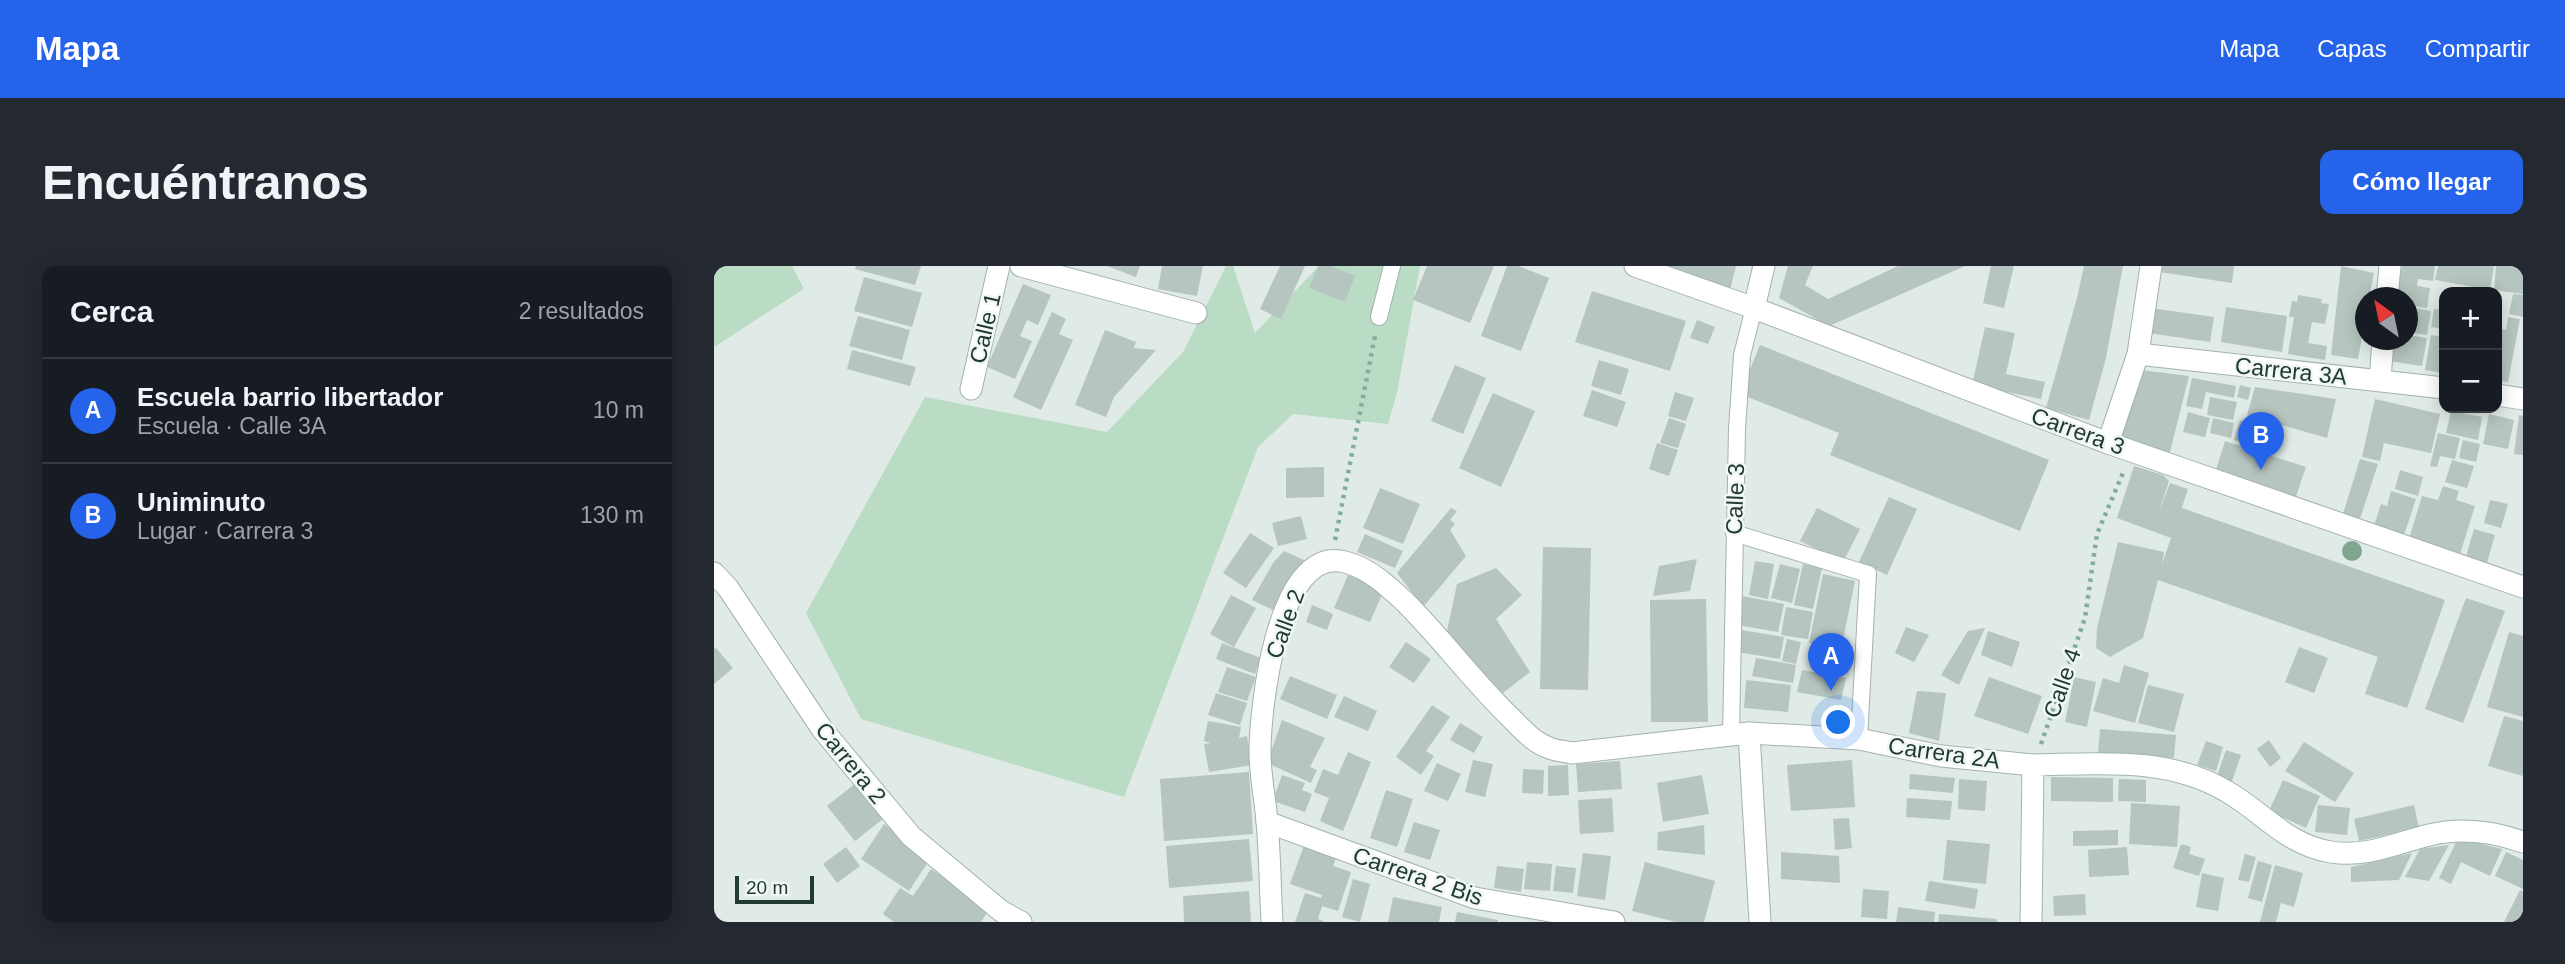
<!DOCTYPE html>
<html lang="es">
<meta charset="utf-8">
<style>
body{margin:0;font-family:Helvetica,sans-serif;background:#242831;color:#f1f3f6}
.controls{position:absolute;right:21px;top:21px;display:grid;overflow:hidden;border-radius:14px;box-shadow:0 4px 18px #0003}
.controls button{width:63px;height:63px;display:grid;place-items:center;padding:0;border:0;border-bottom:2px solid #363941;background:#171b24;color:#f1f3f6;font:35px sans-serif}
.compass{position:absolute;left:1641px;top:21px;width:63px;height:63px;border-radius:50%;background:#171b24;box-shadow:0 4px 18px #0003;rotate:327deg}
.scale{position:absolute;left:21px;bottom:18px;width:79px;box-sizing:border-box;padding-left:7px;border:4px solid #223a34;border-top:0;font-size:19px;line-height:24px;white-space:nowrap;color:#223a34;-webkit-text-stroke:5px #f0f7f4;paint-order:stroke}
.you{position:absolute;left:1125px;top:457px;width:24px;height:24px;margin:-18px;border:5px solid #fff;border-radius:50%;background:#1a73e8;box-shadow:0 0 0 10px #1a73e833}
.badge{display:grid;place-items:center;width:46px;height:46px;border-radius:50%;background:#2563eb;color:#fff;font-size:23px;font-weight:700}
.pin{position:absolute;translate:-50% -58px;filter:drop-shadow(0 2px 4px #0008)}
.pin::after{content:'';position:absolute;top:37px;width:24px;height:21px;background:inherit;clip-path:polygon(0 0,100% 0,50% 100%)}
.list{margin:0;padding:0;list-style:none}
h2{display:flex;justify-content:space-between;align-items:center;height:91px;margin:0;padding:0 28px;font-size:30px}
h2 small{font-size:23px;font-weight:400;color:#9ea1a6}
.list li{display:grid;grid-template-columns:46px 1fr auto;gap:21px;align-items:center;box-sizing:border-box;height:105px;padding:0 28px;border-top:2px solid #363941}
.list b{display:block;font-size:26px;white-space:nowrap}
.list p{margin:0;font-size:23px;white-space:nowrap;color:#9ea1a6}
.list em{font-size:23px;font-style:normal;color:#9ea1a6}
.map{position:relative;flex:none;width:1809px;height:656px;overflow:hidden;border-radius:14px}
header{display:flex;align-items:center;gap:42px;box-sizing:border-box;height:98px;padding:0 35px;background:#2563eb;color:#fff}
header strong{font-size:33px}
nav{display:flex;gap:38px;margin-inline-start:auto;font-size:24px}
.intro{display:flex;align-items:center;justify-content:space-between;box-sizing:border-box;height:168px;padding:0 42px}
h1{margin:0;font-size:49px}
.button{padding:18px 32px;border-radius:14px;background:#2563eb;color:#fff;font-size:24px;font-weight:700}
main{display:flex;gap:42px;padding:0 42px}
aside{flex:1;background:#171b24;border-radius:14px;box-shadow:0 4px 18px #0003}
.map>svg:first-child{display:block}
.green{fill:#badbc4}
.building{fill:#b6c5bf}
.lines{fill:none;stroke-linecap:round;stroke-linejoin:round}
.pedestrian-casing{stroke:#a3b2ad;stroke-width:18}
.minor-casing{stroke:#a3b2ad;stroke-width:23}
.tertiary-casing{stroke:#a3b2ad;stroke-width:23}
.secondary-casing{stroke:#a0b5ae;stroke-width:23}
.path{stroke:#82aca0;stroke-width:4.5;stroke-dasharray:3.5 5;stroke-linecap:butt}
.pedestrian{stroke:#fff;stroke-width:16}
.minor{stroke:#fff;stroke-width:21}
.tertiary{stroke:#fff;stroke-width:21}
.secondary{stroke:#fff;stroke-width:21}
.tree{fill:#7ea690}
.labels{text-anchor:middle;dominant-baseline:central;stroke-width:5;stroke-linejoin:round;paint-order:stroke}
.street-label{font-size:23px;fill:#223a34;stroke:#f0f7f4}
</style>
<header>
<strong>Mapa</strong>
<nav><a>Mapa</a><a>Capas</a><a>Compartir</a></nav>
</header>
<div class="intro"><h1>Encuéntranos</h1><a class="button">Cómo llegar</a></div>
<main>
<aside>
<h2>Cerca<small>2 resultados</small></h2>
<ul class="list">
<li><span class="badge">A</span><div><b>Escuela barrio libertador</b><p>Escuela · Calle 3A</p></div><em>10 m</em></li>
<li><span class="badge">B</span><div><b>Uniminuto</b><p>Lugar · Carrera 3</p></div><em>130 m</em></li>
</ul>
</aside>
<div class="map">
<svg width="1809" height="656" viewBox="0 0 1809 656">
<rect width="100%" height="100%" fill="#e0eae6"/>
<g class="green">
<path d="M0,0H78L90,23L0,81Z"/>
<path d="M512,0H519L541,67L605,0H706L683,127L674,158L579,148L544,181L410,531L147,453L92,347L211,131L393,166L469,86Z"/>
</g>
<g class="building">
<path d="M142,0H207L201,19L141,3Z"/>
<path d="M393,0H426L422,11Z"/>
<path d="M448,0H489L483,30L444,23Z"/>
<path d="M566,0H591L567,53L546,43Z"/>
<path d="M604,0H617L641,10L631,36L595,22Z"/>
<path d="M713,0H780L756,57L699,34Z"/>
<path d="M793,0H804L835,12L807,85L767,70Z"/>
<path d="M943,0H1022L1016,24Z"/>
<path d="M1074,0H1099L1091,19L1114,33L1184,0H1251L1115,60L1065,32Z"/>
<path d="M1277,0H1300L1290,42L1269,37Z"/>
<path d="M1370,0H1409L1392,92L1375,154L1332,142L1363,32Z"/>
<path d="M1447,0H1520L1518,17L1446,6Z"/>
<path d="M1627,0L1660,7L1655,32H1652V51L1644,93L1617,89Z"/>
<path d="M1688,0H1721L1719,15L1704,13L1703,20L1716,22L1713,42L1694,39V32H1683Z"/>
<path d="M1724,0H1780L1776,24L1721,14Z"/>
<path d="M1782,0H1809V28L1780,24Z"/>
<path d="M150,11L208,27L198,61L140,45Z"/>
<path d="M309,18L337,29L324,59L313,54L306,70L318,75L301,113L273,101Z"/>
<path d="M878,25L972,55L956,105L861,76Z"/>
<path d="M1799,28L1809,29V51L1795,48Z"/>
<path d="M1584,29L1608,33L1607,37L1615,38L1611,58L1598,56L1594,77L1613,80L1611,94L1574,88L1580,51H1575L1578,35L1583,36Z"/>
<path d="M1512,41L1573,50L1568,86L1507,76Z"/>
<path d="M1694,41L1717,45L1713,69L1694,66Z"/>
<path d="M1437,42L1500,51L1496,76L1434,67Z"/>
<path d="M1720,43L1730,44V63L1717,61Z"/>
<path d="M338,46L352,53L345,68L359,74L327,144L299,131Z"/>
<path d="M144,50L196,64L188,94L135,80Z"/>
<path d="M1794,51L1806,53L1794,116L1783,114V62L1792,64Z"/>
<path d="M983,54L1001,61L994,78L976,72Z"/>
<path d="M1271,61L1301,67L1292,108L1331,116L1327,133L1258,119Z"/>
<path d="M391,64L422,76L420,82L442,84L400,131L392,151L361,139Z"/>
<path d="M1694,69L1713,72L1708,100L1675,95L1679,74H1694Z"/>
<path d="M1717,69L1730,71V107L1711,104Z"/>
<path d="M1046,79L1335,194L1306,265L1116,189L1125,167L1026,128Z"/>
<path d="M138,84L202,101L196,120L133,103Z"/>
<path d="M885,94L915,103L907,129L877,120Z"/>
<path d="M741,99L772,112L749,168L717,155Z"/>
<path d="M1427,104L1475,110L1455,190L1406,172Z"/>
<path d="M1478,112L1522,120L1520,132L1492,126L1488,143L1472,140Z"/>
<path d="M1526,119L1537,122L1534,134L1523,131Z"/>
<path d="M1541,121L1622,133L1613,172L1533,149Z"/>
<path d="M878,124L912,136L903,161L869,150Z"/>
<path d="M961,126L980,132L972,155L954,150Z"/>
<path d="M779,127L821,145L787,221L745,202Z"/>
<path d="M1496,131L1523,136L1519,154L1493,149Z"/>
<path d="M1661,133L1726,148L1717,187L1670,177L1666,195L1648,191Z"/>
<path d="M1737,145L1768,151L1764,174L1732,167Z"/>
<path d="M1474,146L1496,152L1491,171L1469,166Z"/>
<path d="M1775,148L1800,154L1794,183L1769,178Z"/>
<path d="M1805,149L1809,150V189L1800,188Z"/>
<path d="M955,152L972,158L964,182L946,177Z"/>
<path d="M1499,152L1520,157L1517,172L1496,167Z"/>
<path d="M1526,154L1552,162L1546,181L1520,174Z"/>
<path d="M1724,167L1746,172L1741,193L1726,190L1723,201L1716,200Z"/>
<path d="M1749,174L1766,178L1762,196L1745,192Z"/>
<path d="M1511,175L1592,201L1581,233L1501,207Z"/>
<path d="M943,177L964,184L955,210L935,203Z"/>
<path d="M1646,193L1664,198L1645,256L1628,251Z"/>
<path d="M1738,194L1760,200L1753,222L1731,216Z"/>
<path d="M1420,200L1449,209L1455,215L1445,246L1456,217L1474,223L1465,250L1468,242L1731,334L1693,442L1651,428L1664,391L1444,314L1429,372L1396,391L1382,382L1383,362L1404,276L1450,286L1448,298L1457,272L1403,252Z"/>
<path d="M610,201V231L572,232V202Z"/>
<path d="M1686,204L1709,211L1704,230L1681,223Z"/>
<path d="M1729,220L1745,225L1742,234L1761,240L1746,288L1695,273L1708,230L1724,234Z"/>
<path d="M666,222L706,238L689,278L649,262Z"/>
<path d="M1677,225L1702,233L1689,272L1659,263L1667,238L1673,240Z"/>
<path d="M1175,231L1203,243L1173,309L1145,296Z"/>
<path d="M1776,234L1794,238L1787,262L1770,257Z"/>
<path d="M737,242L743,245L736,254L741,258L736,264L752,290L709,341L683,307Z"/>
<path d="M1103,242L1146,263L1129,296L1086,275Z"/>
<path d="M587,250L593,273L564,280L558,257Z"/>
<path d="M1760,263L1781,269L1772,300L1751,294Z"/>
<path d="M536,267L560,282L532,322L509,307Z"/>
<path d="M651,268L689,285L681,302L643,286Z"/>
<path d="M829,281L877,282L874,424L826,423Z"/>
<path d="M570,285L590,294L563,346L538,334L559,297Z"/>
<path d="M983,293L976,325L939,330L945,300Z"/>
<path d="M1041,295L1060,298L1054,333L1035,329Z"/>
<path d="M1066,298L1086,303L1078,337L1057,332Z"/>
<path d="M1089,298L1108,302L1099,343L1080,339Z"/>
<path d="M782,302L808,329L782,353L816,406L785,430L745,382L733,365L743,318Z"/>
<path d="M1109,308L1141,315L1127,383L1095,377Z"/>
<path d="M634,309L670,324L656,356L620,342Z"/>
<path d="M517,329L542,342L520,381L496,368Z"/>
<path d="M1029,330L1070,338L1064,366L1023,359Z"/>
<path d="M1752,332L1791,345L1749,457L1711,443Z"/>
<path d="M992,333L994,456H937L936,334Z"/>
<path d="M598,339L619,348L613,364L592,356Z"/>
<path d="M1072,341L1099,346L1094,373L1067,369Z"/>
<path d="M1192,361L1215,369L1200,396L1181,387Z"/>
<path d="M1271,362L1245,419L1227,409L1254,365Z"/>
<path d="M1027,364L1070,371L1066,393L1023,386Z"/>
<path d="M1274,365L1306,376L1298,401L1267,389Z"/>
<path d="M1795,366L1809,370V451L1773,441Z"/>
<path d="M1073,373L1087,376L1082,398L1068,395Z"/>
<path d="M692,376L717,393L700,417L675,401Z"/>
<path d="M508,377L547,392L541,408L502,393Z"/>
<path d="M1100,381L1137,388L1133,408L1096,401Z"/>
<path d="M1585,381L1614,392L1600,427L1571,416Z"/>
<path d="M2,382L19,402L0,418V383Z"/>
<path d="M1042,392L1082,399L1079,417L1038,410Z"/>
<path d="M1410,399L1435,407L1421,457L1379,445L1389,412L1405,417Z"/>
<path d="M513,401L542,411L533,435L504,426Z"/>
<path d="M1088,404L1132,412L1127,434L1083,426Z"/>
<path d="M576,410L623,429L613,453L566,433Z"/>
<path d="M1275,411L1328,430L1314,468L1260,450Z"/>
<path d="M1360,411L1382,416L1373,461L1351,456Z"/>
<path d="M1032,414L1077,419L1074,446L1030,442Z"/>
<path d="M1434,419L1470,428L1460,466L1424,457Z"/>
<path d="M1203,425L1232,427L1225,475L1195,467Z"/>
<path d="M502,427L533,437L526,459L494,449Z"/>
<path d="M630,430L663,445L654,465L620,451Z"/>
<path d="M718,439L736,451L712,485L720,490L707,509L682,491Z"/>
<path d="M1790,450L1809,455V510L1774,500Z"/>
<path d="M568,454L611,472L596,501L603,504L597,517L553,497Z"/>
<path d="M494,455L527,461L525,472L533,470L538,499L495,506L490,478L497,477L490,475Z"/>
<path d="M746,457L769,471L760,487L736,474Z"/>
<path d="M1386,463L1462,469L1460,492L1384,487Z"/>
<path d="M1555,474L1567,492L1556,501L1543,483Z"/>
<path d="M1492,475L1509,481L1502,505L1483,499Z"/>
<path d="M1590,476L1640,507L1621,536L1571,505Z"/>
<path d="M1512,484L1527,489L1517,518L1502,513Z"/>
<path d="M634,486L657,496L629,565L606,555L615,532L600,526L609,503L624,509Z"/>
<path d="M759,494L779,498L771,531L751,526Z"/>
<path d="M1138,494L1141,541L1077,545L1073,499Z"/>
<path d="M906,495L908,523L864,526L862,498Z"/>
<path d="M723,497L747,508L734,535L710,525Z"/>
<path d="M854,499L855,529L834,530V500Z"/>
<path d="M809,503L830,504L829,528L808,527Z"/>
<path d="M535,506L539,568L450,575L446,513Z"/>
<path d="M1196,508L1241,512L1239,527L1195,523Z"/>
<path d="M568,509L591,517L588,524L598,528L591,546L559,535Z"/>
<path d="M988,509L995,548L949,556L943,517Z"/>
<path d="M1337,511L1399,512V536L1337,535Z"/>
<path d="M1245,513L1273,515L1271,545L1244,543Z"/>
<path d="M1405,513L1432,514V536L1404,535Z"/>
<path d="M1569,514L1606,530L1592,562L1555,545Z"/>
<path d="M142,517L170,552L141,575L113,540Z"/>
<path d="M672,524L699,533L683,581L656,572Z"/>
<path d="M898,532L900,566L866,568L864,534Z"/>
<path d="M1193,532L1238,535L1236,554L1192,551Z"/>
<path d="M1417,537L1466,540L1463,581L1415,578Z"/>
<path d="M1604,539L1636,542L1633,569L1601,566Z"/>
<path d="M1700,539L1705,562L1645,575L1640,553Z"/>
<path d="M1135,552L1138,582L1121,584L1119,553Z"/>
<path d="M700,556L726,564L716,594L690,586Z"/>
<path d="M170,558L218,590L195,625L147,593Z"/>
<path d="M990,559L991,589L943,584L944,566Z"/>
<path d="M1404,564V579L1359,580V565Z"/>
<path d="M1744,572L1788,583L1776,610L1747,596L1737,618L1725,612Z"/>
<path d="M535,573L539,615L455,622L452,580Z"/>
<path d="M1233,574L1276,578L1272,618L1229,614Z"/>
<path d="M591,577L623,589L619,600L637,606L624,645L608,640L604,653L611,656H581L591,627L607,632L608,629L576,618Z"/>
<path d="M1467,578L1477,581L1475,588L1491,593L1485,610L1459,602Z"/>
<path d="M1735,579L1715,615L1691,611L1706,583Z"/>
<path d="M132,581L146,600L123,617L109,598Z"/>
<path d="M1413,581L1415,609L1375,611L1374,584Z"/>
<path d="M1067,586L1125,590L1126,617L1067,613Z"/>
<path d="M1792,586L1809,594V623L1781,610Z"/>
<path d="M869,587L897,590L891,634L863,630Z"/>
<path d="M1698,587L1685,614L1637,616V601Z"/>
<path d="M1531,588L1542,591L1535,616L1524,614Z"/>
<path d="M1544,595L1558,599L1548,636L1534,632Z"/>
<path d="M813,596L838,598L836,625L810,623Z"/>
<path d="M931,596L1001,615L990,656H962L918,645Z"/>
<path d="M1561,599L1589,607L1580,641L1567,637L1562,656H1546Z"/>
<path d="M783,600L810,603L807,626L780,622Z"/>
<path d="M842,600L862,602L859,627L839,625Z"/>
<path d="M217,603L276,642L267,656H180L169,648L186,622L199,630Z"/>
<path d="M1488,607L1510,612L1504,645L1482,641Z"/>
<path d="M639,613L656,618L646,656L628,651Z"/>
<path d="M1215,615L1264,623L1261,643L1211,635Z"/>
<path d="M1149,623L1175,625L1173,653L1147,651Z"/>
<path d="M1806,624L1809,626V656H1790Z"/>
<path d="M535,625L537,656H470L469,630Z"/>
<path d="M1371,628L1372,649L1340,650L1339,630Z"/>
<path d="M679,631L728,641L725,656H674Z"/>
<path d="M1184,641L1221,646L1220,656H1182Z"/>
<path d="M743,646L784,654V656H741Z"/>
<path d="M1225,648L1283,653V656H1224Z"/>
</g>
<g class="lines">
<g class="pedestrian-casing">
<g id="pedestrian">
<path d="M665,51L678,0"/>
<path d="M1020,267L1154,308L1145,473"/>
<path d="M1017,469L1023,163L1028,89L1040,42"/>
</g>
</g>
<g class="minor-casing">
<g id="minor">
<path d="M307,0L482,47"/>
<path d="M1673,32L1676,0"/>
<path d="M1040,42L1050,0"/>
<path d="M1424,88L1730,122"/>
<path d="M1666,114L1669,74"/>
<path d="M257,123L285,0"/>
<path d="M1783,129L1809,133"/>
<path d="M1394,177L1424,88L1437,0"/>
<path d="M1035,467L1046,656"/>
<path d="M553,556L761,632L900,656"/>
<path d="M558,656C556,622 556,589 553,555C551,532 546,509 546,486C546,444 563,278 631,296C655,302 675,321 692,337C728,373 759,415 796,451C807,462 818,475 833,481C840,485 850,485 858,487L1035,467L1145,473L1227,490L1319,499"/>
</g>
</g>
<g class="tertiary-casing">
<g id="tertiary">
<path d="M921,0L1040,42L1394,177L1809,321"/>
<path d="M0,307L14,322L108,463L197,570L287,645L307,656"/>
</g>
</g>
<g class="secondary-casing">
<path id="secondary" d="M1317,656L1319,499C1384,498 1453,490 1512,525C1548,545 1572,579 1617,586C1652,592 1682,577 1715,569C1748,561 1778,565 1809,576"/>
</g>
<g class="path">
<path d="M621,274L661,70"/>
<path d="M1327,478L1371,352L1383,268L1409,207"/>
</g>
<use href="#pedestrian" class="pedestrian"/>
<use href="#minor" class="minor"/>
<use href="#tertiary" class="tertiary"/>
<use href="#secondary" class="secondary"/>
</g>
<circle class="tree" cx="1638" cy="285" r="10"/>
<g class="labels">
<g class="street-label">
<text transform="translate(271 62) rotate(-77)">Calle 1</text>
<text transform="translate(1577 105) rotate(6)">Carrera 3A</text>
<text transform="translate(1364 165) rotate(20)">Carrera 3</text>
<text transform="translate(1021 233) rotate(-88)">Calle 3</text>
<text transform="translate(571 358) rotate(-70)">Calle 2</text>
<text transform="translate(1348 417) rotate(-71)">Calle 4</text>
<text transform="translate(1230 487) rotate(8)">Carrera 2A</text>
<text transform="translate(137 497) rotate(51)">Carrera 2</text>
<text transform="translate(704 610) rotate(19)">Carrera 2 Bis</text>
</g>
</g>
</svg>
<div class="controls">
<button>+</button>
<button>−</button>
</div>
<svg class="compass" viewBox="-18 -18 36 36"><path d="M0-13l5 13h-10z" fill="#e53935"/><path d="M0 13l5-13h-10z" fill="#9ea1a6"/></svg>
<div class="scale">20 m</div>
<div class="you"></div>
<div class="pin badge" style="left:1117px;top:425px">A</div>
<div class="pin badge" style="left:1547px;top:204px">B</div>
</div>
</main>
